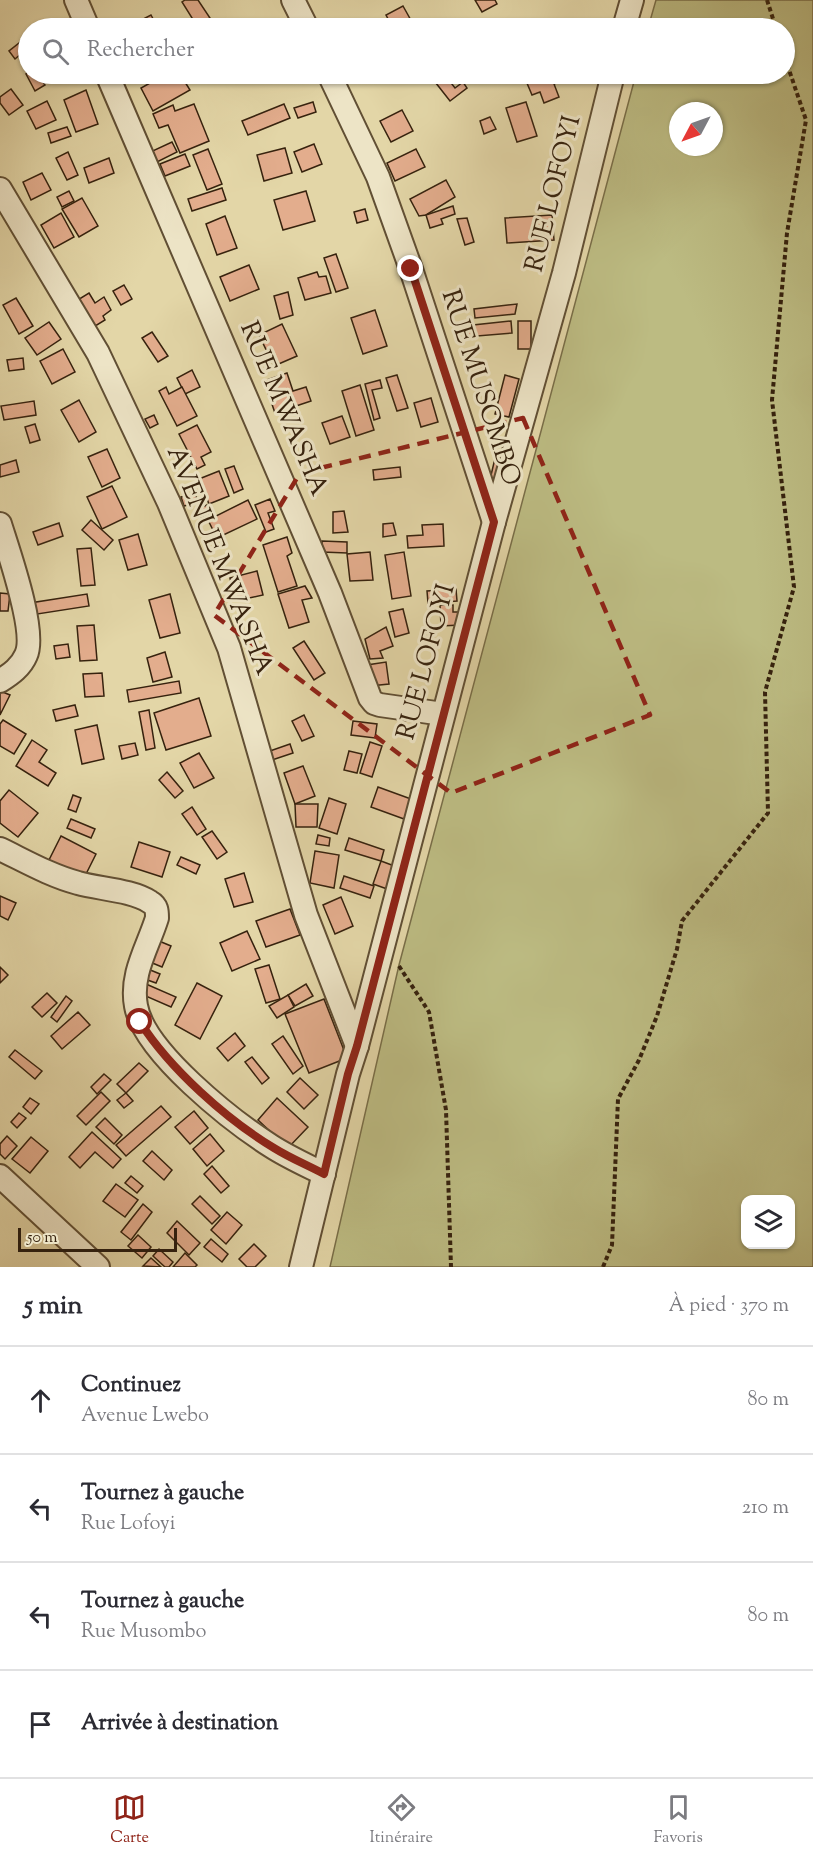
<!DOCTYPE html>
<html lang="fr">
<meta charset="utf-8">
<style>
body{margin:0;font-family:"Sorts Mill Goudy",serif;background:#f2f2f3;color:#2b2b33}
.controls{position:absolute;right:18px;bottom:18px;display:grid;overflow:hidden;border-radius:12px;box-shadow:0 2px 4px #0004}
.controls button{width:54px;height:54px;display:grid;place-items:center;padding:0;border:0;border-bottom:2px solid #e1e1e2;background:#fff;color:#2b2b33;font:30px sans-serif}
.compass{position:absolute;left:669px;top:102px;width:54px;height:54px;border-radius:50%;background:#fff;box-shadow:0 2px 4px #0004;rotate:229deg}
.scale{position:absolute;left:18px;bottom:15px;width:159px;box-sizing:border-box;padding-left:6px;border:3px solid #36220e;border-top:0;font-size:16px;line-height:21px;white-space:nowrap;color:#36220e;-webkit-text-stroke:4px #ede4c6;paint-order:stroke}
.stop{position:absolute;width:18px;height:18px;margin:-14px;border:4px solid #8f2418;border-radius:50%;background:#fff}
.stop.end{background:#8f2418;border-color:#fff;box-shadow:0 2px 6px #0008}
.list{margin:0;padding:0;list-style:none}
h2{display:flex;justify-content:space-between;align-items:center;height:78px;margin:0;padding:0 24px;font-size:26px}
h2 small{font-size:20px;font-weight:400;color:#7c7c81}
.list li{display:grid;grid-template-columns:39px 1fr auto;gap:18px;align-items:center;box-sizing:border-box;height:108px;padding:0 24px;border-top:2px solid #e1e1e2}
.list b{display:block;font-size:22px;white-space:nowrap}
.list p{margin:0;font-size:20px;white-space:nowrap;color:#7c7c81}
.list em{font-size:20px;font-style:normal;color:#7c7c81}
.icon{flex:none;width:33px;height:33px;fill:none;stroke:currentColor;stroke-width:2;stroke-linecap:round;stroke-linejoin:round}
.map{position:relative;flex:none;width:813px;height:1267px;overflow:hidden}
.search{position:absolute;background:#fff;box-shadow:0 2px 4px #0004;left:18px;right:18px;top:18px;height:66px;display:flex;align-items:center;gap:15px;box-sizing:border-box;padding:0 21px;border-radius:33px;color:#7c7c81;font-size:22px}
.sheet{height:510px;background:#fff}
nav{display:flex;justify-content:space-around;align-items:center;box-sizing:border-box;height:84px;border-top:2px solid #e1e1e2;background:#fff;font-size:16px;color:#7c7c81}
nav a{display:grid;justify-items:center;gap:3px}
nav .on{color:#8f2418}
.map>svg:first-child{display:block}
.green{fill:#bcbb82;stroke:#796e48;stroke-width:1.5;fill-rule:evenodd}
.building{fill:#e3ad8d;stroke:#36220e;stroke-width:1.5}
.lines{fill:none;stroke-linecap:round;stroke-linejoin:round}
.minor-casing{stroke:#614f34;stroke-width:26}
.path{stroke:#36220e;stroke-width:4;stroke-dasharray:4.5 3;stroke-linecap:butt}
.minor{stroke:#ede4c6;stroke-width:22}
.route{stroke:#8f2418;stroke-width:8}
.marked{fill:none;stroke:#8f2418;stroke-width:4.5;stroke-dasharray:12 8;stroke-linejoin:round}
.labels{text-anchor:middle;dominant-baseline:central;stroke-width:6;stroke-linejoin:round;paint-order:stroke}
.street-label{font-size:26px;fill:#36220e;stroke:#ede4c6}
</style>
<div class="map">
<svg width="813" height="1267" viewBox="0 0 813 1267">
<rect width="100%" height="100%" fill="#e3d6a7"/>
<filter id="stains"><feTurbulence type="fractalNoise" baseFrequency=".00333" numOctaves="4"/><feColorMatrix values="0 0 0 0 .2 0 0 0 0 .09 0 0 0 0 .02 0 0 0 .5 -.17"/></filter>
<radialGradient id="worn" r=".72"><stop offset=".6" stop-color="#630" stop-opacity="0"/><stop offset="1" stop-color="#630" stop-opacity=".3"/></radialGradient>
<path class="green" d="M656,0H813V1267H330L399,965L636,74H784V28H648ZM678,111H714V147H678ZM746,1200H790V1244H746Z"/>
<g class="building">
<path d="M185,0H198L210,18L197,26L182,2Z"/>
<path d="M475,0H495L497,4L482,12Z"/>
<path d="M403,6L413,24L404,28H393L386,15Z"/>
<path d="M151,15L158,28H126Z"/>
<path d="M28,36V48L15,59L9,51Z"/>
<path d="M28,72L38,74L45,85L35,91L26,74Z"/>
<path d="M166,74H180L190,90L153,111L141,88Z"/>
<path d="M233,74H260V75L237,83Z"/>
<path d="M437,74H447L445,75L455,88L463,82L467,88L450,101L432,78Z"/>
<path d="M496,74H507L510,78L502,83Z"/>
<path d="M531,74H561L563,80L554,84L559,97L544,103L540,92L532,95L524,76Z"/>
<path d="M11,89L23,105L9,115L0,103V97Z"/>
<path d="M86,90L98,124L76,132L64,100Z"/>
<path d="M47,101L56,120L36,129L27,111Z"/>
<path d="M313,102L316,112L298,118L294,108Z"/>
<path d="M526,102L537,136L517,142L506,108Z"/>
<path d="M194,104L209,141L180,153L168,125L159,128L153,114L173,105L175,111Z"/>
<path d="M284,104L290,118L248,135L242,121Z"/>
<path d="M402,110L413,131L391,142L380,121Z"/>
<path d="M490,117L496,129L484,134L480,121Z"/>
<path d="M67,127L71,136L51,143L48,133Z"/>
<path d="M172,142L177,152L151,165L146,154Z"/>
<path d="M314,144L322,164L302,172L294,152Z"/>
<path d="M285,148L292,173L264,181L257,155Z"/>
<path d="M208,149L222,184L207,190L193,155Z"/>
<path d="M416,149L425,167L395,181L387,163Z"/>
<path d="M68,152L78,175L67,180L56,158Z"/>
<path d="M185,154L190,166L165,176L160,164Z"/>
<path d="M109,158L114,173L89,183L84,168Z"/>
<path d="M42,173L51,190L31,200L23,182Z"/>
<path d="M446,180L455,197L426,215L419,216L410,199Z"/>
<path d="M222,188L226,200L192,211L188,199Z"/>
<path d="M69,191L74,201L62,207L57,197Z"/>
<path d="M306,191L315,221L283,230L274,200Z"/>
<path d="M82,198L98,226L79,237L62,209Z"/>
<path d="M453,206L455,214L441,219L443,224L430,228L426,215Z"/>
<path d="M365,209L368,220L357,223L354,212Z"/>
<path d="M61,213L74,237L54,248L41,225Z"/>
<path d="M552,215L554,240L507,243L505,218Z"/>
<path d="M225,216L237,248L217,255L206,224Z"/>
<path d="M467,218L474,242L465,245L457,219Z"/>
<path d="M336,254L348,288L336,292L324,258Z"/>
<path d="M249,265L259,289L230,301L220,277Z"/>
<path d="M317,272L319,277L326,276L331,293L305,300L298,278Z"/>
<path d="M124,285L132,299L121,305L113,291Z"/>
<path d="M288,292L293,315L280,319L274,296Z"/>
<path d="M89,293L95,303L104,297L111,310L103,316L105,320L92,328L76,301Z"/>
<path d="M16,298L33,326L19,334L3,305Z"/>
<path d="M517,304L515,314L475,318L474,309Z"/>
<path d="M375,310L387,346L363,354L351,318Z"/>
<path d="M511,321L512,333L465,337L464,326Z"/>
<rect x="518" y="321" width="13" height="28"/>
<path d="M49,322L61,339L37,355L25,338Z"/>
<path d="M282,324L297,356L274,366L259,335Z"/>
<path d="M152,332L168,356L158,362L142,338Z"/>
<path d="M63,349L75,372L52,384L40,361Z"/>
<path d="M23,358L24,369L9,371L7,360Z"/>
<path d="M192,370L200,387L185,394L177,378Z"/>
<path d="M287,373L293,391L306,387L311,401L275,413L264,381Z"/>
<path d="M397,375L408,408L397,411L386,378Z"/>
<path d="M505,375L519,379L509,417L495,414Z"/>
<path d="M380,380L382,388L372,390L380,418L374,420L365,384Z"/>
<path d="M360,385L374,430L356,436L342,391Z"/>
<path d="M166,387L169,394L182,387L197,416L177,426L159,391Z"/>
<path d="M431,398L438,422L421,427L414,403Z"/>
<path d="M79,400L96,432L79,442L61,410Z"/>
<path d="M34,401L36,415L4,420L1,406Z"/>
<path d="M154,415L158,424L150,428L145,419Z"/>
<path d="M342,416L350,437L330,444L322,423Z"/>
<path d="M35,424L40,440L30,443L25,427Z"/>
<path d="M197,425L211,452L201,457L205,465L197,469L179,434Z"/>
<path d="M107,449L120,478L102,487L88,457Z"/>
<path d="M496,454L507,456L499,491L488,488Z"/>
<path d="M16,460L19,472L0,477V465Z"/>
<path d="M234,466L243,489L234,493L225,469Z"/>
<path d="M400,467L401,477L374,480L373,470Z"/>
<path d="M219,471L229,496L209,504L199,479Z"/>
<path d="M112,486L127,517L102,529L87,497Z"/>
<path d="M195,493L198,502L184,506L181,497Z"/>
<path d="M270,499L275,511L268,513L274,529L266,532L255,505Z"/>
<path d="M248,500L257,519L217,538L208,520Z"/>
<path d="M209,504L212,513L201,517L198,509Z"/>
<path d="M344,511L348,532L333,533V512Z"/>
<path d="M91,520L113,540L104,550L82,530Z"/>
<path d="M59,523L63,536L38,545L33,532Z"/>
<path d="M393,523L396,535L383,537V524Z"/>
<path d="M443,524L444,546L408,548L407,536L423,535L422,525Z"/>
<path d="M138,534L147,565L128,570L119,540Z"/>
<path d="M287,537L292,553L287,556L297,586L278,592L263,545Z"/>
<path d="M322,541L347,542V553L322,552Z"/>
<path d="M91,548L95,585L81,586L77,549Z"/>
<path d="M370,552L373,580L350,581L347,554Z"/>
<path d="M404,552L411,596L392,599L385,555Z"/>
<path d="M257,571L263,595L235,601L230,578Z"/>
<path d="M305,586L312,598L302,600L309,622L289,628L278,594Z"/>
<path d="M456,589L457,601L428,603L427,591Z"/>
<path d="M0,593L10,594L8,611H0Z"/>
<path d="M87,594L89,606L31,615L30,603Z"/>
<path d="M170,594L180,633L160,638L149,600Z"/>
<path d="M440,605H453V612H460V625L441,626Z"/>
<path d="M403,609L409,633L395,637L389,612Z"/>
<path d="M94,625L97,660L80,661L77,626Z"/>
<path d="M386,627L393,646L380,651L383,658L370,659L365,639Z"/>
<path d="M304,641L325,673L314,680L293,648Z"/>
<path d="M68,644L70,657L56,659L54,646Z"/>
<path d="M165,652L172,677L153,682L147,658Z"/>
<path d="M386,662L389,684L370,686L367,665Z"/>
<path d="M102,673L104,696L85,697L83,674Z"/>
<path d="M179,681L181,693L129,702L127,690Z"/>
<path d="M0,691L10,695L0,715Z"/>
<path d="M199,698L211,736L166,750L154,713Z"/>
<path d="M75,705L78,716L56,721L53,710Z"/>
<path d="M149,710L155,748L146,750L139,712Z"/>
<path d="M304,715L314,736L302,741L292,721Z"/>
<path d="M3,720L26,734L14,754L0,746V724Z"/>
<path d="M353,721L377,724L375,738L351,735Z"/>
<path d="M97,725L104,759L82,764L75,730Z"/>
<path d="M32,740L47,750L39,762L56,773L48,786L16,766Z"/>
<path d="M370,742L382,746L372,777L360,773Z"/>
<path d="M135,743L138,755L122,759L119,746Z"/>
<path d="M290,744L293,753L269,761L267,752Z"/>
<path d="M349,751L362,754L357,773L344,770Z"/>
<path d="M199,753L214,778L194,788L180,763Z"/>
<path d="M303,766L315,796L295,804L284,773Z"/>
<path d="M167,772L183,791L175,798L159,780Z"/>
<path d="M378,787L411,799L404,819L371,807Z"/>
<path d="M9,790L38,813L18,837L0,823V801Z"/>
<path d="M73,795L81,798L76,812L68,809Z"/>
<path d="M329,798L346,804L337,834L319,828Z"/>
<path d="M295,804H318L317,827H296Z"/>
<path d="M192,807L206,829L197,835L182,814Z"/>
<path d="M71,819L95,829L91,838L67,828Z"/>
<path d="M212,831L227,852L217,859L202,837Z"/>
<path d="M318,835L330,838L329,846L316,844Z"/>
<path d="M61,836L96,854L84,878L49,860Z"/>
<path d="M349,838L384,850L381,861L345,850Z"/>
<path d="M139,842L170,852L162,877L131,867Z"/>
<path d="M315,851L339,855L334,888L310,883Z"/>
<path d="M181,857L200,865L196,874L177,865Z"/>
<path d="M381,861L397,867L390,890L373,884Z"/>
<path d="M244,873L253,902L234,907L225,879Z"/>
<path d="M344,876L374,886L370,898L340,888Z"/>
<path d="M0,896L16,903L8,920L0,916Z"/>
<path d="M341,897L353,926L335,934L323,905Z"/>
<path d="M290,909L300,935L266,947L256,921Z"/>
<path d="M247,931L260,959L232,971L220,943Z"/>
<path d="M159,941L171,946L162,967L150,962Z"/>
<path d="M269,965L280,999L266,1003L255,969Z"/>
<path d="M0,967L8,975L0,983Z"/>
<path d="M143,967L160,974L156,983L139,977Z"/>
<path d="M197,983L222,996L200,1039L175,1025Z"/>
<path d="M146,984L176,997L171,1007L141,994Z"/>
<path d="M306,984L313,996L295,1006L288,995Z"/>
<path d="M47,993L57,1003L42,1017L32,1007Z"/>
<path d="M288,995L294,1007L277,1018L269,1006Z"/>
<path d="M66,996L72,1001L57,1022L51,1017Z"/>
<path d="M324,999L347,1058L309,1073L285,1014Z"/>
<path d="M78,1012L90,1025L62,1049L51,1036Z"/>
<path d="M235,1033L245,1046L228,1061L217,1048Z"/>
<path d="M283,1036L303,1066L293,1074L272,1044Z"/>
<path d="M15,1050L42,1071L35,1079L9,1057Z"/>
<path d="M252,1057L269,1078L262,1084L245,1062Z"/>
<path d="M139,1063L148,1071L126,1093L117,1084Z"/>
<path d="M104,1074L111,1080L97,1094L91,1087Z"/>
<path d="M300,1078L318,1095L304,1109L287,1092Z"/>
<path d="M101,1092L110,1101L86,1125L77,1116Z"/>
<path d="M126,1093L133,1101L124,1108L117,1100Z"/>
<path d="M30,1098L39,1104L31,1114L23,1107Z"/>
<path d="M277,1098L308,1127L288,1148L258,1120Z"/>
<path d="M161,1106L171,1117L126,1156L116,1145Z"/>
<path d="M194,1111L208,1128L190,1144L175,1127Z"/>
<path d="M19,1113L26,1118L17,1128L11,1122Z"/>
<path d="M105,1118L122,1135L114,1144L96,1127Z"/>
<path d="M92,1132L121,1159L113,1168L95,1152L80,1168L69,1157Z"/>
<path d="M210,1134L224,1151L207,1166L193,1149Z"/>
<path d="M7,1136L17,1146L5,1159L0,1154V1144Z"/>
<path d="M31,1137L48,1151L30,1173L12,1159Z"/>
<path d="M152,1151L172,1170L164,1180L143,1161Z"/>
<path d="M212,1166L229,1186L221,1193L204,1174Z"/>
<path d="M131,1176L143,1186L137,1193L125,1183Z"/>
<path d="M116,1184L138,1200L125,1217L103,1201Z"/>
<path d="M200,1196L220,1216L212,1224L192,1204Z"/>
<path d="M143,1204L152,1212L131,1240L121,1232Z"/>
<path d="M227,1212L242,1225L226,1244L211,1230Z"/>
<path d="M177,1221L200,1243L189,1255L167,1233Z"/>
<path d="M138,1235L151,1247L142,1258L128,1246Z"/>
<path d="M211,1239L228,1254L222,1262L204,1247Z"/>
<path d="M254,1244L266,1256L255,1267H247L239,1259Z"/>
<path d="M159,1249L173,1262L169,1267H165L153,1256Z"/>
<path d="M185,1253L197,1265L195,1267H173Z"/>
<path d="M151,1258L161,1267L143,1266Z"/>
</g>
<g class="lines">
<g class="minor-casing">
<g id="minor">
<path d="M76,0L88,28"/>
<path d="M293,0L307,28"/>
<path d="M624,28L632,0"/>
<path d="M107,74L330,593L370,698L374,703L380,705L443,714"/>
<path d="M329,74L378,177L411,269L494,522"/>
<path d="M0,189L98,353L169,503L229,648L306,915L357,1046"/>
<path d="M0,524C8,550 37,632 26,655C21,667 11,674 0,681"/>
<path d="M0,849C25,861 51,876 78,883C99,889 132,890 150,902C157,906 157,911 157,918C148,947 130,974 136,1006C144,1052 232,1121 271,1146C288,1157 306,1165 324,1174"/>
<path d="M0,1176L98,1267"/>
<path d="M301,1267L348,1074L357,1046L494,522L564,273L613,74"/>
</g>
</g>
<g class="path">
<path d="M767,0L776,28"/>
<path d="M399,966L429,1012L446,1110L451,1267"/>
<path d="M603,1267L612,1245L618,1099L639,1060L657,1016L677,949L682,921L768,813L765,692L794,587L772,400L787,233L806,120L784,55"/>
</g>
<use href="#minor" class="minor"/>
</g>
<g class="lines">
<path class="route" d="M140,1022C170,1069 226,1119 274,1148C290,1158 307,1165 324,1174L348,1074L357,1046L494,522L411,269"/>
</g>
<path class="marked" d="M523,418L650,715L451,793L214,615L300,473Z"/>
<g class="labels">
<g class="street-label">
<text transform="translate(554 194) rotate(-76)">RUE LOFOYI</text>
<text transform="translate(480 388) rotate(72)">RUE MUSOMBO</text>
<text transform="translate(283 409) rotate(67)">RUE MWASHA</text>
<text transform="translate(219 561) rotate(68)">AVENUE MWASHA</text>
<text transform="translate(427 662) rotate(-75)">RUE LOFOYI</text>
</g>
</g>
<rect width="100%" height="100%" filter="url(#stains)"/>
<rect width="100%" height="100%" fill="url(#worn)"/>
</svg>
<div class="controls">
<button><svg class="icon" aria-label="layers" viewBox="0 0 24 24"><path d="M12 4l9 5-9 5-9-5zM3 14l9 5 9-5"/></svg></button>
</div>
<svg class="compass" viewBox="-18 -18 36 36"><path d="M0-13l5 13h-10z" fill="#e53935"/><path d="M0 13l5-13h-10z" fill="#7c7c81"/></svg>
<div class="scale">50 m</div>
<div class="stop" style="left:140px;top:1022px"></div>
<div class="stop end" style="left:411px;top:269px"></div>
<div class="search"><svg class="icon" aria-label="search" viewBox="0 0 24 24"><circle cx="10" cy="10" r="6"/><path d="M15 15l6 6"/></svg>Rechercher</div>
</div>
<section class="sheet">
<h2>5 min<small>À pied · 370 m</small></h2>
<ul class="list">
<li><svg class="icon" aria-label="ahead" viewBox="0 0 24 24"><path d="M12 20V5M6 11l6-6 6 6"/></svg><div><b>Continuez</b><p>Avenue Lwebo</p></div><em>80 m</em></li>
<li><svg class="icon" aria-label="left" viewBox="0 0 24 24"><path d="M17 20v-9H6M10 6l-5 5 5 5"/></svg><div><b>Tournez à gauche</b><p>Rue Lofoyi</p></div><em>210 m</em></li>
<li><svg class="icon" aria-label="left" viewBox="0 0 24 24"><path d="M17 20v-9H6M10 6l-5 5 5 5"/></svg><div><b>Tournez à gauche</b><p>Rue Musombo</p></div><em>80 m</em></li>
<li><svg class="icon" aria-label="arrive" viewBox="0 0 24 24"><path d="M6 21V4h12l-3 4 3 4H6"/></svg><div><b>Arrivée à destination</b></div></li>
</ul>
</section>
<nav>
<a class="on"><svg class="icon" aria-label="map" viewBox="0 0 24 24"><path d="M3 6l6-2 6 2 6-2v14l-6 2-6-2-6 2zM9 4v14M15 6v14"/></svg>Carte</a>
<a><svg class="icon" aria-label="directions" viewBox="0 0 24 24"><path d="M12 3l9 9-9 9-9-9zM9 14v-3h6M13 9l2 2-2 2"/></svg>Itinéraire</a>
<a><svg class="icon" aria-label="saved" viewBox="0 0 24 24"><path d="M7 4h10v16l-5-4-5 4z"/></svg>Favoris</a>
</nav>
